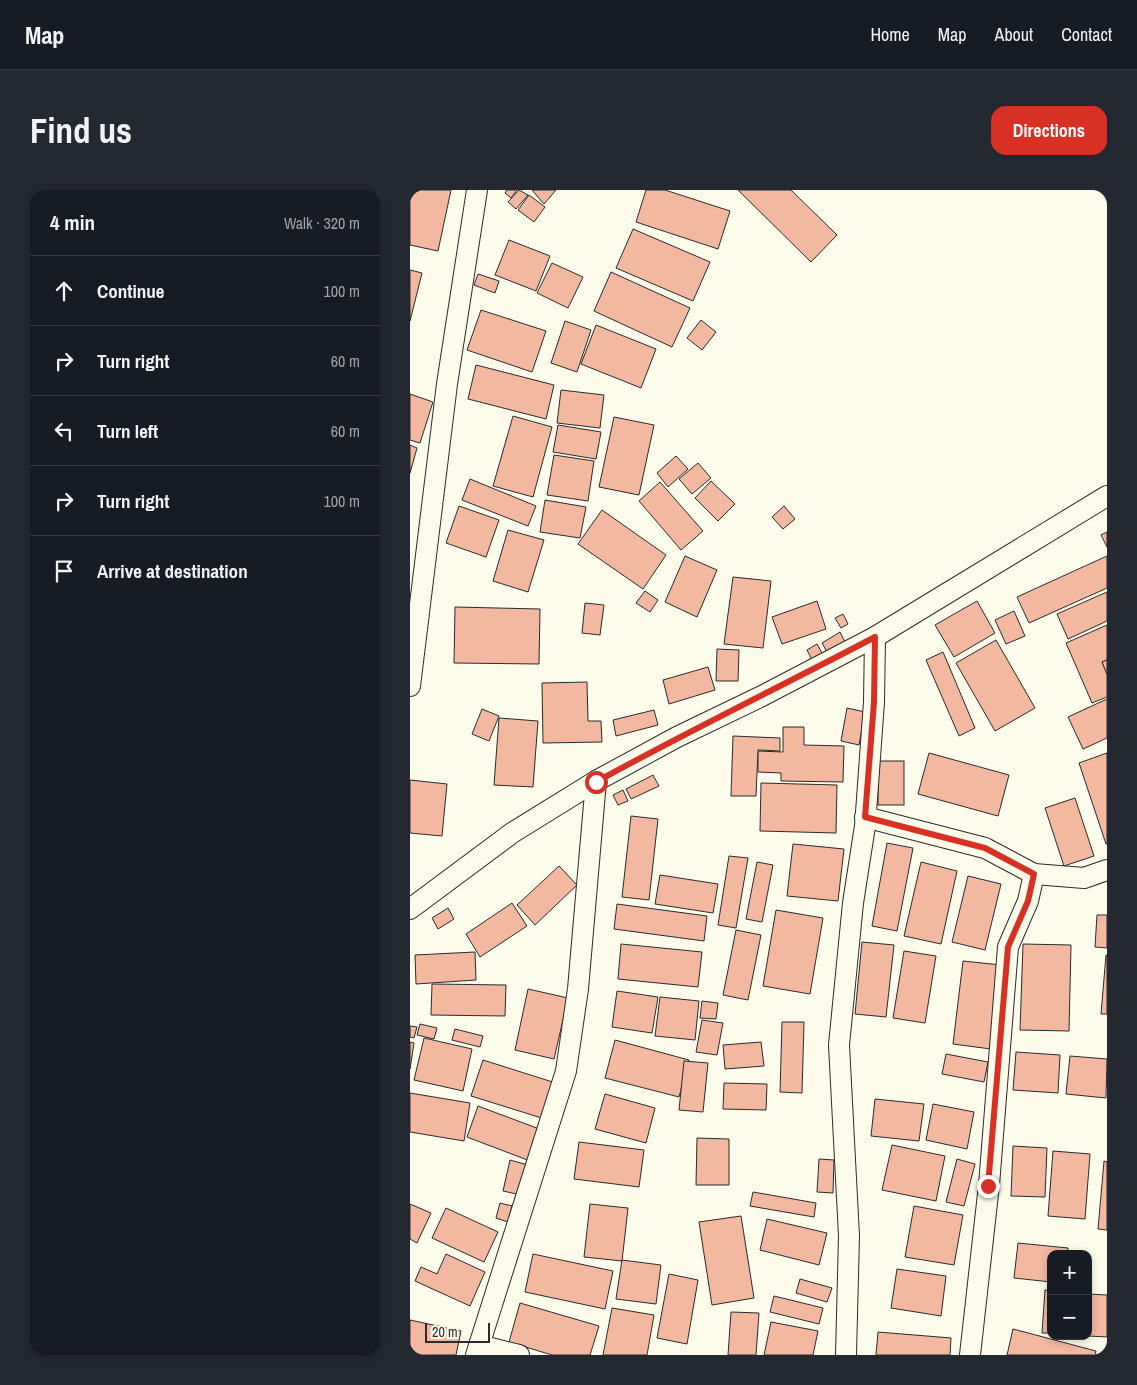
<!DOCTYPE html>
<meta charset="utf-8">
<style>
body{margin:0;font-family:"Archivo Narrow",sans-serif;background:#242831;color:#f1f3f6}
.controls{position:absolute;right:15px;bottom:15px;display:grid;overflow:hidden;border-radius:10px;box-shadow:0 2px 8px #0003}
.controls button{width:45px;height:45px;display:grid;place-items:center;padding:0;border:0;border-bottom:1px solid #363941;background:#171b24;color:#f1f3f6;font:25px sans-serif}
.scale{position:absolute;left:15px;bottom:12px;width:65px;box-sizing:border-box;padding-left:5px;border:2px solid #2b2b2b;border-top:0;font-size:14px;line-height:18px;white-space:nowrap;color:#2b2b2b;-webkit-text-stroke:4px #fdfbea;paint-order:stroke}
.stop{position:absolute;width:15px;height:15px;margin:-11px;border:4px solid #d93025;border-radius:50%;background:#fff}
.stop.end{background:#d93025;border-color:#fff;box-shadow:0 1px 5px #0008}
.list{margin:0;padding:0;list-style:none}
h2{display:flex;justify-content:space-between;align-items:center;height:65px;margin:0;padding:0 20px;font-size:21px}
h2 small{font-size:16px;font-weight:400;color:#9ea1a6}
.list li{display:grid;grid-template-columns:32px 1fr auto;gap:15px;align-items:center;box-sizing:border-box;height:70px;padding:0 20px;border-top:1px solid #363941}
.list b{display:block;font-size:19px;white-space:nowrap}
.list em{font-size:16px;font-style:normal;color:#9ea1a6}
.icon{flex:none;width:28px;height:28px;fill:none;stroke:currentColor;stroke-width:2;stroke-linecap:round;stroke-linejoin:round}
.map{position:relative;flex:none;width:697px;height:1165px;overflow:hidden;border-radius:15px}
header{display:flex;align-items:center;gap:30px;box-sizing:border-box;height:70px;padding:0 25px;background:#171b24;border-bottom:1px solid #363941}
header strong{font-size:24px}
nav{display:flex;gap:28px;margin-inline-start:auto;font-size:18px}
.intro{display:flex;align-items:center;justify-content:space-between;box-sizing:border-box;height:120px;padding:0 30px}
h1{margin:0;font-size:35px}
.button{padding:12px 22px;border-radius:15px;background:#d93025;color:#fff;font-size:18px;font-weight:700}
main{display:flex;gap:30px;padding:0 30px}
aside{flex:1;background:#171b24;border-radius:15px;box-shadow:0 2px 8px #0003}
.map>svg:first-child{display:block}
.building{fill:#f2b8a0;stroke:#2b2b2b}
.lines{fill:none;stroke-linecap:round;stroke-linejoin:round}
.street-casing{stroke:#2b2b2b;stroke-width:22}
.street{stroke:#fdfbea;stroke-width:20}
.route{stroke:#d93025;stroke-width:6}
</style>
<header>
<strong>Map</strong>
<nav><a>Home</a><a>Map</a><a>About</a><a>Contact</a></nav>
</header>
<div class="intro"><h1>Find us</h1><a class="button">Directions</a></div>
<main>
<aside>
<h2>4 min<small>Walk · 320 m</small></h2>
<ul class="list">
<li><svg class="icon" aria-label="ahead" viewBox="0 0 24 24"><path d="M12 20V5M6 11l6-6 6 6"/></svg><div><b>Continue</b></div><em>100 m</em></li>
<li><svg class="icon" aria-label="right" viewBox="0 0 24 24"><path d="M7 20v-9h11M14 6l5 5-5 5"/></svg><div><b>Turn right</b></div><em>60 m</em></li>
<li><svg class="icon" aria-label="left" viewBox="0 0 24 24"><path d="M17 20v-9H6M10 6l-5 5 5 5"/></svg><div><b>Turn left</b></div><em>60 m</em></li>
<li><svg class="icon" aria-label="right" viewBox="0 0 24 24"><path d="M7 20v-9h11M14 6l5 5-5 5"/></svg><div><b>Turn right</b></div><em>100 m</em></li>
<li><svg class="icon" aria-label="arrive" viewBox="0 0 24 24"><path d="M6 21V4h12l-3 4 3 4H6"/></svg><div><b>Arrive at destination</b></div></li>
</ul>
</aside>
<div class="map">
<svg width="697" height="1165" viewBox="0 0 697 1165">
<rect width="100%" height="100%" fill="#fdfbea"/>
<g class="building">
<path d="M0,0H41L28,61L0,55Z"/>
<path d="M97,0H107L101,8L95,3Z"/>
<path d="M109,0L118,5L106,19L98,12Z"/>
<path d="M122,0H146L134,14Z"/>
<path d="M236,0H255L320,21L308,59L226,32Z"/>
<path d="M328,0H381L427,45L401,72Z"/>
<path d="M119,5L135,17L124,32L108,20Z"/>
<path d="M223,39L300,72L283,111L206,78Z"/>
<path d="M99,50L140,66L126,101L85,85Z"/>
<path d="M142,73L173,87L158,118L127,103Z"/>
<path d="M0,80L12,83L0,131Z"/>
<path d="M201,82L280,118L262,157L184,121Z"/>
<path d="M68,84L89,91L85,103L64,95Z"/>
<path d="M71,120L136,141L122,182L57,160Z"/>
<path d="M291,130L306,142L292,160L277,148Z"/>
<path d="M155,131L181,140L167,182L141,173Z"/>
<path d="M186,135L246,159L231,198L171,174Z"/>
<path d="M66,175L144,195L136,229L58,209Z"/>
<path d="M151,200L194,205L190,238L147,233Z"/>
<path d="M0,204L23,212L10,253L0,250Z"/>
<path d="M103,226L142,237L123,307L83,296Z"/>
<path d="M204,227L244,235L229,305L189,297Z"/>
<path d="M148,235L191,242L186,269L143,262Z"/>
<path d="M0,255L7,258L0,283Z"/>
<path d="M144,265L184,271L178,311L137,305Z"/>
<path d="M266,266L278,279L258,297L247,283Z"/>
<path d="M288,273L301,288L282,304L269,289Z"/>
<path d="M60,289L126,316L118,336L52,310Z"/>
<path d="M301,291L325,314L308,331L285,308Z"/>
<path d="M250,292L293,341L271,360L229,311Z"/>
<path d="M135,310L176,317L170,348L130,342Z"/>
<path d="M49,316L89,330L76,367L36,353Z"/>
<path d="M374,316L385,329L373,339L362,327Z"/>
<path d="M192,320L256,365L233,399L168,354Z"/>
<path d="M98,340L134,350L118,402L83,391Z"/>
<path d="M697,342V357L691,345Z"/>
<path d="M275,366L307,380L287,427L255,412Z"/>
<path d="M697,366V398L619,433L607,407Z"/>
<path d="M323,387L361,391L353,458L314,454Z"/>
<path d="M235,401L248,410L240,422L226,413Z"/>
<path d="M697,402V431L658,449L647,424Z"/>
<path d="M407,411L416,439L372,454L362,427Z"/>
<path d="M567,411L585,443L544,467L525,435Z"/>
<path d="M175,413L194,415L190,445L172,443Z"/>
<path d="M45,417L130,419L129,474L44,473Z"/>
<path d="M604,421L615,446L596,454L585,430Z"/>
<path d="M433,424L438,434L431,438L425,428Z"/>
<path d="M697,435V470L692,472L697,484V507L682,513L656,453Z"/>
<path d="M430,442L435,452L417,462L412,453Z"/>
<path d="M586,450L625,518L585,541L546,473Z"/>
<path d="M407,454L412,463L402,470L397,460Z"/>
<path d="M307,459L329,460L328,491H306Z"/>
<path d="M533,462L565,538L549,546L516,470Z"/>
<path d="M697,470V484L692,472Z"/>
<path d="M298,477L305,500L259,514L253,490Z"/>
<path d="M177,492L178,531H191L192,552L133,553L132,493Z"/>
<path d="M697,509V548L673,559L658,527Z"/>
<path d="M437,518L455,522L449,555L431,551Z"/>
<path d="M72,519L89,526L79,551L62,544Z"/>
<path d="M244,520L248,535L206,546L203,530Z"/>
<path d="M89,528L128,531L123,597L84,595Z"/>
<path d="M373,537H394V555L434,556L433,592L371,591V583L348,582V561L373,562Z"/>
<path d="M323,546L370,548V561L348,560L346,606H321Z"/>
<path d="M519,563L599,585L588,626L508,604Z"/>
<path d="M697,563V654H696L669,573Z"/>
<rect x="468" y="571" width="26" height="44"/>
<path d="M243,585L249,596L221,609L216,599Z"/>
<path d="M0,590L37,594L32,646L0,643Z"/>
<path d="M351,593L427,595L426,643L350,641Z"/>
<path d="M213,600L218,611L208,615L203,605Z"/>
<path d="M665,608L684,666L654,676L635,618Z"/>
<path d="M221,626L248,629L239,710L212,707Z"/>
<path d="M477,653L503,658L487,741L462,736Z"/>
<path d="M383,654L434,659L428,711L377,706Z"/>
<path d="M319,666L338,668L326,738L308,735Z"/>
<path d="M347,672L363,675L352,732L336,729Z"/>
<path d="M511,672L547,681L531,754L494,746Z"/>
<path d="M149,676L167,695L125,735L107,715Z"/>
<path d="M250,685L308,694L303,723L245,714Z"/>
<path d="M558,686L591,694L575,760L542,752Z"/>
<path d="M102,713L117,736L70,767L56,744Z"/>
<path d="M207,714L297,726L294,751L204,739Z"/>
<path d="M38,718L44,729L28,739L22,728Z"/>
<path d="M366,720L413,728L400,804L353,796Z"/>
<path d="M687,725H697V758L685,757Z"/>
<path d="M326,740L351,745L338,810L313,805Z"/>
<path d="M452,752L484,755L476,827L445,824Z"/>
<path d="M211,754L292,762L288,797L208,789Z"/>
<path d="M613,754L661,755L659,841L610,840Z"/>
<path d="M494,761L526,766L515,833L483,828Z"/>
<path d="M65,762L66,790L6,794L5,765Z"/>
<path d="M696,765H697V824H691Z"/>
<path d="M553,771L591,775L581,859L543,854Z"/>
<path d="M22,794L96,795L95,826L21,825Z"/>
<path d="M118,799L158,808L144,869L105,860Z"/>
<path d="M207,801L248,807L242,843L202,837Z"/>
<path d="M250,807L289,811L285,850L245,846Z"/>
<path d="M292,811L308,813L306,829L290,828Z"/>
<path d="M292,830L313,833L307,865L286,862Z"/>
<path d="M372,832H394L392,903L370,902Z"/>
<path d="M10,834L27,838L24,849L7,845Z"/>
<path d="M0,836L7,837L4,848L0,847Z"/>
<path d="M45,839L73,846L70,857L42,850Z"/>
<path d="M14,848L62,859L53,901L4,890Z"/>
<path d="M205,850L279,870L269,907L195,888Z"/>
<path d="M0,852L4,853L0,879Z"/>
<path d="M351,852L354,876L315,879L313,855Z"/>
<path d="M606,862L650,865L648,903L603,900Z"/>
<path d="M536,864L578,872L574,892L532,884Z"/>
<path d="M660,866L697,869L696,908L656,904Z"/>
<path d="M73,870L149,894L138,930L61,906Z"/>
<path d="M274,871L298,873L293,922L269,920Z"/>
<path d="M314,893L357,894L356,920L313,919Z"/>
<path d="M0,903L60,913L54,951L0,942Z"/>
<path d="M195,904L245,918L236,953L185,939Z"/>
<path d="M465,909L514,914L509,951L461,946Z"/>
<path d="M523,914L564,922L557,959L516,950Z"/>
<path d="M68,916L132,940L120,971L57,947Z"/>
<path d="M287,948L319,949V995H286Z"/>
<path d="M169,952L234,960L229,997L164,989Z"/>
<path d="M482,955L535,966L526,1011L472,1000Z"/>
<path d="M603,956L637,958L635,1007L601,1006Z"/>
<path d="M643,961L680,964L675,1029L638,1026Z"/>
<path d="M409,969L424,970L423,1003L407,1002Z"/>
<path d="M547,969L565,974L554,1016L536,1012Z"/>
<path d="M100,970L118,975L111,1005L93,1001Z"/>
<path d="M694,971L697,972V1040L688,1039Z"/>
<path d="M343,1002L406,1013L404,1027L340,1016Z"/>
<path d="M90,1013L102,1016L98,1032L86,1028Z"/>
<path d="M0,1014L21,1023L7,1053L0,1049Z"/>
<path d="M180,1014L218,1018L212,1071L174,1067Z"/>
<path d="M504,1016L553,1025L544,1075L495,1067Z"/>
<path d="M36,1018L88,1042L74,1072L22,1048Z"/>
<path d="M331,1026L344,1108L302,1115L289,1032Z"/>
<path d="M357,1029L417,1043L409,1075L350,1060Z"/>
<path d="M608,1053L658,1058V1064H641V1092L604,1088Z"/>
<path d="M36,1064L75,1082L60,1116L5,1091L11,1077L27,1084Z"/>
<path d="M123,1064L203,1081L195,1119L115,1102Z"/>
<path d="M212,1070L251,1075L246,1114L206,1109Z"/>
<path d="M487,1079L536,1086L531,1126L481,1118Z"/>
<path d="M259,1084L288,1090L277,1154L247,1148Z"/>
<path d="M390,1089L422,1098L417,1112L386,1103Z"/>
<path d="M635,1100L641,1101V1143H632Z"/>
<path d="M678,1104L697,1105V1147L678,1146Z"/>
<path d="M364,1106L413,1118L409,1134L360,1122Z"/>
<path d="M110,1113L189,1136L180,1165H142L99,1152Z"/>
<path d="M202,1118L244,1125L237,1165H193Z"/>
<path d="M321,1122L349,1123L346,1165H318Z"/>
<path d="M0,1130L51,1141L46,1165H0Z"/>
<path d="M361,1132L408,1141L403,1165H354Z"/>
<path d="M603,1139L686,1161L685,1165H597Z"/>
<path d="M468,1142L541,1148L540,1165H466Z"/>
</g>
<g class="lines">
<g class="street-casing">
<g id="street">
<path d="M0,496L37,194L67,0"/>
<path d="M455,627L575,658L624,684L674,688L697,680"/>
<path d="M0,719L102,643L186,591L267,547L352,506L465,447L697,306"/>
<path d="M69,1155L109,1165"/>
<path d="M66,1165L156,881L168,799L186,591"/>
<path d="M436,1165L439,1046L429,855L443,713L455,636L464,512L465,447"/>
<path d="M560,1165L579,995L598,757L618,711L624,684"/>
</g>
</g>
<use href="#street" class="street"/>
</g>
<g class="lines">
<path class="route" d="M186,592C278,541 372,496 465,447L464,512L455,627L575,658L624,684L618,711L598,757L578,996"/>
</g>
</svg>
<div class="controls">
<button>+</button>
<button>−</button>
</div>
<div class="scale">20 m</div>
<div class="stop" style="left:186px;top:592px"></div>
<div class="stop end" style="left:578px;top:996px"></div>
</div>
</main>
